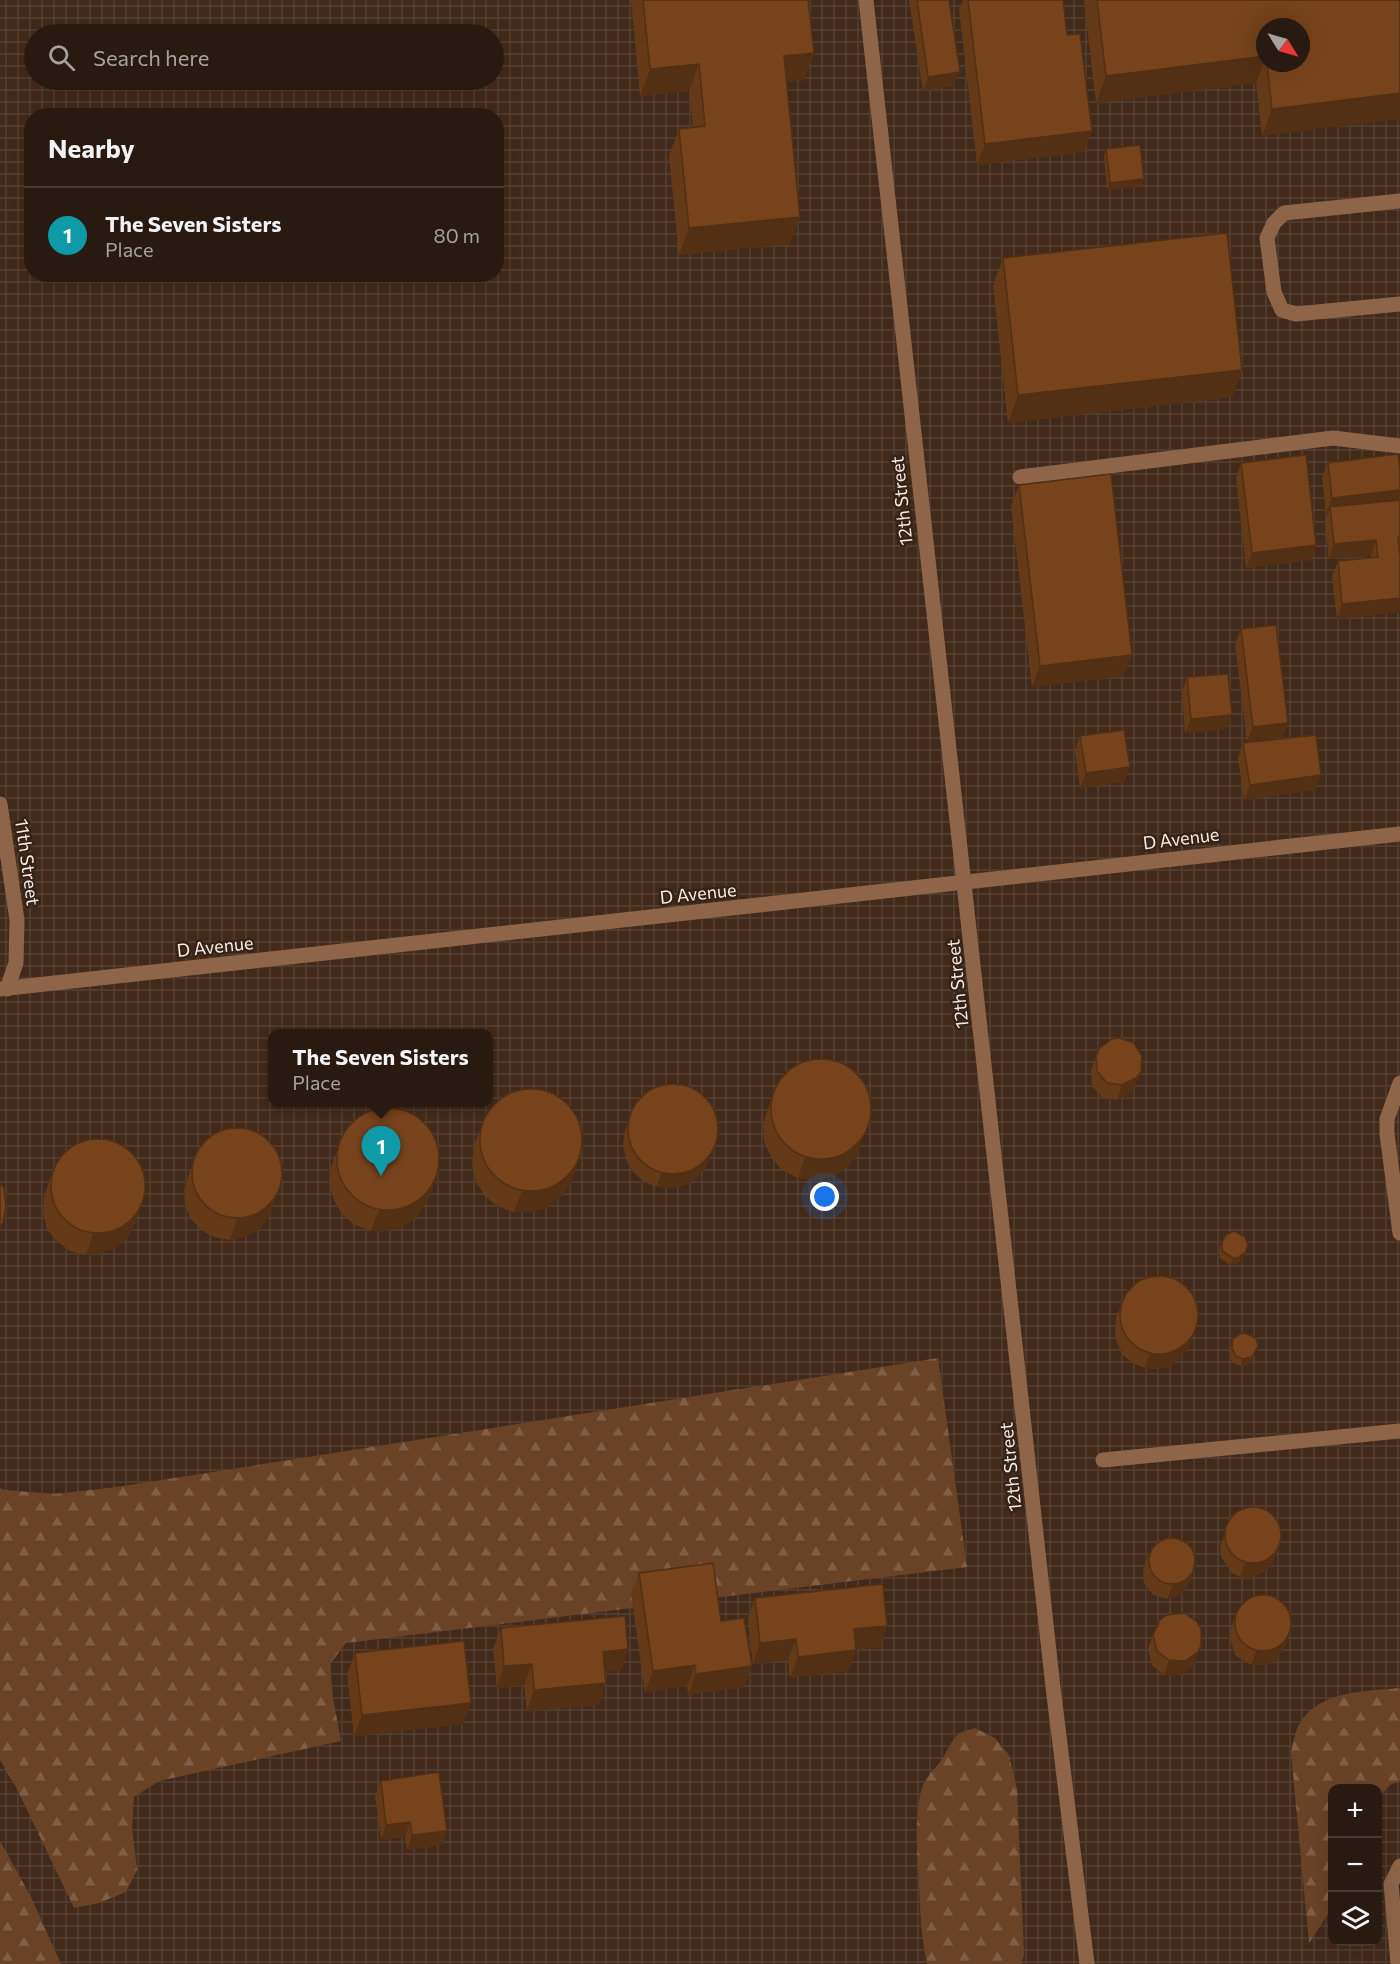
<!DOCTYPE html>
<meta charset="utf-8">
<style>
body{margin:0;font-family:Commissioner,sans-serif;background:#34271f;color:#f1f3f6}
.controls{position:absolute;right:18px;bottom:18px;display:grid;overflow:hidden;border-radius:12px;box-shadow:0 6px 24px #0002}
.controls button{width:54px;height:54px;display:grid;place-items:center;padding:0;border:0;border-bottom:2px solid #443831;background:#281a11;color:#f1f3f6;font:30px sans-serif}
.compass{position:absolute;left:1256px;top:18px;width:54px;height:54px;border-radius:50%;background:#281a11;box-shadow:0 6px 24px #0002;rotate:127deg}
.you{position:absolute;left:825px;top:1197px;width:21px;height:21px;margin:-15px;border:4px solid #fff;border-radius:50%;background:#1a73e8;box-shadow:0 0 0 9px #1a73e833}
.badge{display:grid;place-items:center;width:39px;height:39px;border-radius:50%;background:#0b8043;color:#fff;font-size:20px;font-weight:700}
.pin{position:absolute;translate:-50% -50px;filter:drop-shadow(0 2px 3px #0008)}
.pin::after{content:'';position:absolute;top:32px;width:21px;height:18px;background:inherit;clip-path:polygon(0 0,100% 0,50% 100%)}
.popup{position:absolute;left:268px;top:1029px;width:225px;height:78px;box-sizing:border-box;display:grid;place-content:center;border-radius:12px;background:#281a11;filter:drop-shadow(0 2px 4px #0005);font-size:20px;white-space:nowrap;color:#a5a19f}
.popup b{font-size:22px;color:#f1f3f6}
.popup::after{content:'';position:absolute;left:50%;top:100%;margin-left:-12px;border:12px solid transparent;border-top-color:#281a11}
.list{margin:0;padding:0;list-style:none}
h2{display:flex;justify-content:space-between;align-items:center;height:78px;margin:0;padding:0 24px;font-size:26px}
h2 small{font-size:20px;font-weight:400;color:#a5a19f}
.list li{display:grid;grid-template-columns:39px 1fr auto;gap:18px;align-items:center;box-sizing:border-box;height:96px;padding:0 24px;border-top:2px solid #443831}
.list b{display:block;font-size:22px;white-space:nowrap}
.list p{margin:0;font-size:20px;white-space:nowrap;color:#a5a19f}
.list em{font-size:20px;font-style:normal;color:#a5a19f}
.icon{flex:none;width:33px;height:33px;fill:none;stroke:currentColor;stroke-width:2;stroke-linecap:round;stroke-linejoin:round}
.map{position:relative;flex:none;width:1400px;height:1964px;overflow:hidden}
.search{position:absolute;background:#281a11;box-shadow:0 6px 24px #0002;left:24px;top:24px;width:480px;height:66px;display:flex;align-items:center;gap:15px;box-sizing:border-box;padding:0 21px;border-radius:33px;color:#a5a19f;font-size:22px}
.panel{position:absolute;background:#281a11;box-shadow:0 6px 24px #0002;left:24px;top:108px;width:480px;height:174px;border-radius:24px}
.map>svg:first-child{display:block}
.industrial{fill:url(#industrial-grid);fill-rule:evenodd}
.forest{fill:url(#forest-firs)}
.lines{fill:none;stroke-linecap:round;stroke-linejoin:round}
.lane{stroke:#8e6549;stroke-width:15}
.wall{fill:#653a18;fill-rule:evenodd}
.shaded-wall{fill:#532f14}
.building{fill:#76431c;stroke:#532f14;stroke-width:1.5}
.labels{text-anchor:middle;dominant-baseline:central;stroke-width:5;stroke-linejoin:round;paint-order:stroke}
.street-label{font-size:18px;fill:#f7ebe3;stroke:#352317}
</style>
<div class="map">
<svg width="1400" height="1964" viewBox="0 0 1400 1964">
<defs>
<pattern id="industrial-grid" width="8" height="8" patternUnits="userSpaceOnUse" patternTransform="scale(1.5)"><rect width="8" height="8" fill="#422a1a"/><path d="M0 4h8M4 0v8" fill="none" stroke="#553f30"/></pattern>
<pattern id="forest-firs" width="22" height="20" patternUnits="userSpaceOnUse" patternTransform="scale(1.5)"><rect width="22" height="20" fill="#6a4327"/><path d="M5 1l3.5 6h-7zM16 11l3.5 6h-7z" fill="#805e46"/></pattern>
</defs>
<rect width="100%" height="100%" fill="#352317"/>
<path class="industrial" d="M0,0H1400V1964H0ZM1265,27H1301V63H1265ZM34,34H494V80H34ZM32,116H496V274H32ZM273,1034H489V1102H273ZM1332,1788H1378V1942H1332Z"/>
<g class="forest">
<path d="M938,1358L967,1567L346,1643L330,1664L333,1698L341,1741L159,1781L134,1797L132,1827L137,1870L126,1892L99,1903L74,1908L16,1787L0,1760V1488L5,1490L55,1494L117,1487Z"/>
<path d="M1400,1688V1781L1390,1785L1378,1797V1788H1332V1908L1309,1943L1291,1752C1293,1744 1294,1736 1297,1729C1315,1690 1362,1692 1400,1688Z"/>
<path d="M975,1728L995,1738L1009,1755L1017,1789L1024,1955L1021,1964H927C921,1936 920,1909 919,1881C917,1851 914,1817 922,1788C925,1777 937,1767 943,1758C954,1739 953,1733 975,1728Z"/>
<path d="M0,1841L31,1897L61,1964H0Z"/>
</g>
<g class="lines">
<g class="lane">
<path d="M866,0L1053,1687L1087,1964"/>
<path d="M1400,201L1284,213L1274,223L1267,238L1274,292L1282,310L1296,314L1400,304"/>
<path d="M1020,477L1333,438L1400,446"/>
<path d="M0,804L17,920L16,963L7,989"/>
<path d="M0,989L1400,834"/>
<path d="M1400,1083L1387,1119V1134L1400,1233"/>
<path d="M1103,1460L1400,1431"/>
<path d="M1398,1964L1391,1884L1400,1866"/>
</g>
</g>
<g class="wall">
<path d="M631,0H808L814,53L804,80L786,82L800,217L790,244L679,255L669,156L679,129L693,127L689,91L640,96Z"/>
<path d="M909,0H949L954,86L923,91Z"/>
<path d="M963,0H1063L1067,35L1092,131L1084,152L977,165L959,9Z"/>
<path d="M1084,0H1400L1262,136L1256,83L1096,103ZM1265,27L1301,63H1265Z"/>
<path d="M1106,149L1144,179L1141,186L1107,190L1104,156Z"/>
<path d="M1003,258L1242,370L1232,397L1008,423L993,285Z"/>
<path d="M1241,463L1316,545L1311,560L1246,568L1236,478Z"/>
<path d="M1328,463L1400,496L1399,500L1400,551L1399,612L1337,619L1332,576L1338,561L1371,557V555L1329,559L1325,522L1328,512L1326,513L1322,477Z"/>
<path d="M1019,485L1124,676L1032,687L1011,506Z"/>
<path d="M1241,629L1283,737L1247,742L1235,644Z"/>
<path d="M1187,677L1227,729L1185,733L1182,692Z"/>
<path d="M1080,736L1124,782L1080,788L1075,750Z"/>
<path d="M1243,743L1315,790L1244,800L1238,758Z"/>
<path d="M1099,1049L1135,1086L1131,1093L1117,1100L1102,1097L1092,1086L1091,1070Z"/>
<path d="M776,1086L857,1155L847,1167L832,1177L815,1180L798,1178L782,1170L771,1157L764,1141L763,1124Z"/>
<path d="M630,1117L706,1167L697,1178L685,1185L671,1188L656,1187L643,1181L633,1172L626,1159L623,1145L625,1131Z"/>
<path d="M482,1125L571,1183L561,1196L548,1207L531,1212H514L497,1206L484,1195L475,1180L472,1163L474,1146Z"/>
<path d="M338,1147L435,1181L427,1202L417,1216L404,1226L387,1231H371L355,1225L342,1214L334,1200L329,1184L331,1168Z"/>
<path d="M196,1154L281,1184L268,1219L258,1230L244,1237L230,1240L214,1237L201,1230L191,1219L185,1205L184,1189Z"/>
<path d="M51,1176L135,1223L128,1236L116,1247L102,1253L86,1255L70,1251L57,1241L47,1229L43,1213L44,1197Z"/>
<path d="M1222,1242L1248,1245L1242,1260L1235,1265H1230L1220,1258L1219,1250Z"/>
<path d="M1122,1304L1188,1349L1180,1359L1170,1366L1157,1369L1144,1368L1133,1363L1123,1355L1117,1343L1115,1331L1116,1318Z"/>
<path d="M1233,1339L1255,1354L1249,1365L1241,1366L1233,1363L1229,1355Z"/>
<path d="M1225,1533L1273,1562L1267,1570L1250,1578L1240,1577L1232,1573L1221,1557L1220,1548Z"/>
<path d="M1150,1552L1192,1574L1187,1588L1182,1594L1167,1599L1153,1595L1144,1583L1143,1574L1144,1566Z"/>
<path d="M639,1573L721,1621L752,1666L744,1687L688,1695L687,1686L645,1692L631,1594Z"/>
<path d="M755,1598L887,1626L880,1647L856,1649L848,1671L790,1678L788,1660L753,1664L748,1619Z"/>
<path d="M1236,1614L1286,1644L1277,1659L1269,1664L1251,1665L1235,1655L1230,1638L1231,1628Z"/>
<path d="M501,1628L628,1649L621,1670L605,1672L599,1705L527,1711L524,1685L497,1688L493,1649Z"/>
<path d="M1153,1635L1201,1645L1193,1666L1180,1675H1164L1152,1665L1148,1649Z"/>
<path d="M355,1653L463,1724L354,1736L347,1674Z"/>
<path d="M381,1781L447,1831L442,1845L407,1850L405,1837L381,1839L375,1796Z"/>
</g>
<g class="shaded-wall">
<path d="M814,53L804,80L774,83L784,56Z"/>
<path d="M1265,56V59L1256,83L1096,103L1106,76Z"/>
<path d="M699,64L689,91L640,96L650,69Z"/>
<path d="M960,72L954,86L923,91L928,77Z"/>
<path d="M1400,93V119L1262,136L1272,109Z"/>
<path d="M1092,131L1084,152L977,165L985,144Z"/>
<path d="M1144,179L1141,186L1107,190L1110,183Z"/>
<path d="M800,217L790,244L679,255L689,228Z"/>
<path d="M1242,370L1232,397L1008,423L1018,395Z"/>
<path d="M1400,490V496L1397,504L1330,507L1328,512L1326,513L1332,498Z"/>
<path d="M1376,540L1371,555L1329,559L1334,544Z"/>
<path d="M1316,545L1311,560L1246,568L1252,553Z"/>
<path d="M1400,598V609L1399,612L1337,619L1342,604Z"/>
<path d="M1132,655L1124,676L1032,687L1040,666Z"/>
<path d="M1232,715L1227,729L1185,733L1191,719Z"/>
<path d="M1288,723L1283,737L1247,742L1253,727Z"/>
<path d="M1130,767L1124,782L1080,788L1086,773Z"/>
<path d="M1321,775L1315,790L1244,800L1250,785Z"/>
<path d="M1141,1072L1135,1086L1131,1093L1117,1100L1122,1085Z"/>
<path d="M870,1119L857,1155L847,1167L832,1177L815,1180L798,1178L805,1157Z"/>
<path d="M717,1138L706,1167L697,1178L685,1185L671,1188L656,1187L662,1172Z"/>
<path d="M578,1161L571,1183L561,1196L548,1207L531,1212H514L522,1191Z"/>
<path d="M435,1181L427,1202L417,1216L404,1226L387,1231H371L379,1210Z"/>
<path d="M281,1184L268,1219L258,1230L244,1237L230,1240L237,1219Z"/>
<path d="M143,1201L135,1223L128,1236L116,1247L102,1253L86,1255L93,1234Z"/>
<path d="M1245,1253L1242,1260L1235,1265H1230L1233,1258Z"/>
<path d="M1193,1334L1188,1349L1180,1359L1170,1366L1157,1369L1144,1368L1150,1354Z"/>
<path d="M1258,1346L1249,1365L1241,1366L1243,1359Z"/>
<path d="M1279,1548L1273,1562L1267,1570L1250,1578L1240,1577L1245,1563Z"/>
<path d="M1192,1574L1187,1588L1182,1594L1167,1599L1173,1585Z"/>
<path d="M887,1626L880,1647L846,1651L854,1629Z"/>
<path d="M1291,1629L1286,1644L1277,1659L1269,1664L1251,1665L1256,1651Z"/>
<path d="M796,1639L788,1660L753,1664L760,1643Z"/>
<path d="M1201,1645L1193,1666L1180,1675H1164L1169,1660Z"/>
<path d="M628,1649L621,1670L596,1673L603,1652Z"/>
<path d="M856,1650L848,1671L790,1678L798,1657Z"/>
<path d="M532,1664L524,1685L497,1688L504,1666Z"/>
<path d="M695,1665L687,1686L645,1692L653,1671Z"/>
<path d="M752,1666L744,1687L688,1695L696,1674Z"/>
<path d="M606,1683L599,1705L527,1711L534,1690Z"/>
<path d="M471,1703L463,1724L354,1736L362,1715Z"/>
<path d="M410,1822L405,1837L381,1839L386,1825Z"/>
<path d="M447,1831L442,1845L407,1850L412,1835Z"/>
</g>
<g class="building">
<path d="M643,0H808L814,53L784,56L800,217L689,228L679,129L705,126L699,64L650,69Z"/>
<path d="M917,0H949L960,72L928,77Z"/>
<path d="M968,0H1063L1067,35L1080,34L1092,131L985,144Z"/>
<path d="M1097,0H1400V93L1272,109L1267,63H1301V27H1265V56L1106,76Z"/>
<path d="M1140,145L1144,179L1110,183L1106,149Z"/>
<path d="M1227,233L1242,370L1018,395L1003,258Z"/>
<path d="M1398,454L1400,471V490L1332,498L1328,463Z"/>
<path d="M1306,455L1316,545L1252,553L1241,463Z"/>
<path d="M1111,474L1132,655L1040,666L1019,485Z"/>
<path d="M1400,500V537H1398L1400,557V598L1342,604L1338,561L1378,557L1376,540L1334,544L1330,507Z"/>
<path d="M1276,625L1288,723L1253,727L1241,629Z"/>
<path d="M1228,674L1232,715L1191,719L1187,677Z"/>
<path d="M1124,730L1130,767L1086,773L1080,736Z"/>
<path d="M1316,735L1321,775L1250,785L1243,743Z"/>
<path d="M1119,1038L1134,1043L1142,1056L1141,1072L1136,1078L1122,1085L1107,1083L1097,1071L1096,1056L1099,1049L1112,1039Z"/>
<circle cx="821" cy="1109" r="50"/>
<circle cx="673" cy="1129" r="45"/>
<circle cx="531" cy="1140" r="51"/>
<circle cx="388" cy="1159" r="51"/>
<circle cx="237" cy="1173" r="45"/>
<circle cx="98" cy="1186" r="47"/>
<path d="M0,1182L4,1189L6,1206L3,1223L0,1227Z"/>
<path d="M1234,1231L1245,1237L1248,1245L1245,1253L1237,1258H1233L1222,1251V1242L1226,1235Z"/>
<circle cx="1159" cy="1315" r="39"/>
<path d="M1244,1333L1256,1338L1258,1346L1252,1357L1243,1359L1236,1356L1232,1348L1233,1339L1240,1334Z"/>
<circle cx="1253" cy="1535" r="28"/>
<circle cx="1172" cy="1561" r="23"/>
<path d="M713,1563L721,1621L744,1618L752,1666L696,1674L695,1665L653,1671L639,1573Z"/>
<path d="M883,1584L887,1626L854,1629L856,1650L798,1657L796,1639L760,1643L755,1598Z"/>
<circle cx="1263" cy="1623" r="28"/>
<path d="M1184,1613L1197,1622L1201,1629V1645L1198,1652L1185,1661L1169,1660L1157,1651L1153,1635L1160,1620L1167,1615Z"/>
<path d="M625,1616L628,1649L603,1652L606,1683L534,1690L532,1664L504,1666L501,1628Z"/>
<path d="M464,1641L471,1703L362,1715L355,1653Z"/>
<path d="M439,1772L447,1831L412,1835L410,1822L386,1825L381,1781Z"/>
</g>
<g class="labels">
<g class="street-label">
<text transform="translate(901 501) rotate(-96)">12th Street</text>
<text transform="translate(1181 838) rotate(-7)">D Avenue</text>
<text transform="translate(28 862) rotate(82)">11th Street</text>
<text transform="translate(698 893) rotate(-6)">D Avenue</text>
<text transform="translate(215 946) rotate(-6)">D Avenue</text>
<text transform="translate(957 984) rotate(-96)">12th Street</text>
<text transform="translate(1010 1467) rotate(-96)">12th Street</text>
</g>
</g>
</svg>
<div class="controls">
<button>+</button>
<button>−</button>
<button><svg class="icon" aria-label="layers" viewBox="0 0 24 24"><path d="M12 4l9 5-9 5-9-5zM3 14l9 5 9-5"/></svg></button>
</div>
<svg class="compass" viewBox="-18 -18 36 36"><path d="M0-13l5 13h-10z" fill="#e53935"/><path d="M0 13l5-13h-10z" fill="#a5a19f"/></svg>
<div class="you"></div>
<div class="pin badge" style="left:381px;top:1176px;background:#0f9aa8">1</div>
<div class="popup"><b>The Seven Sisters</b>Place</div>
<div class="search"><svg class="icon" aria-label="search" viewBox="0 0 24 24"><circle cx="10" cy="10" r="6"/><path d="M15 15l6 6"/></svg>Search here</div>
<section class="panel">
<h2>Nearby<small></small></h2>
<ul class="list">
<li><span class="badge" style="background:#0f9aa8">1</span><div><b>The Seven Sisters</b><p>Place</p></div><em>80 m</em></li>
</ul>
</section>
</div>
